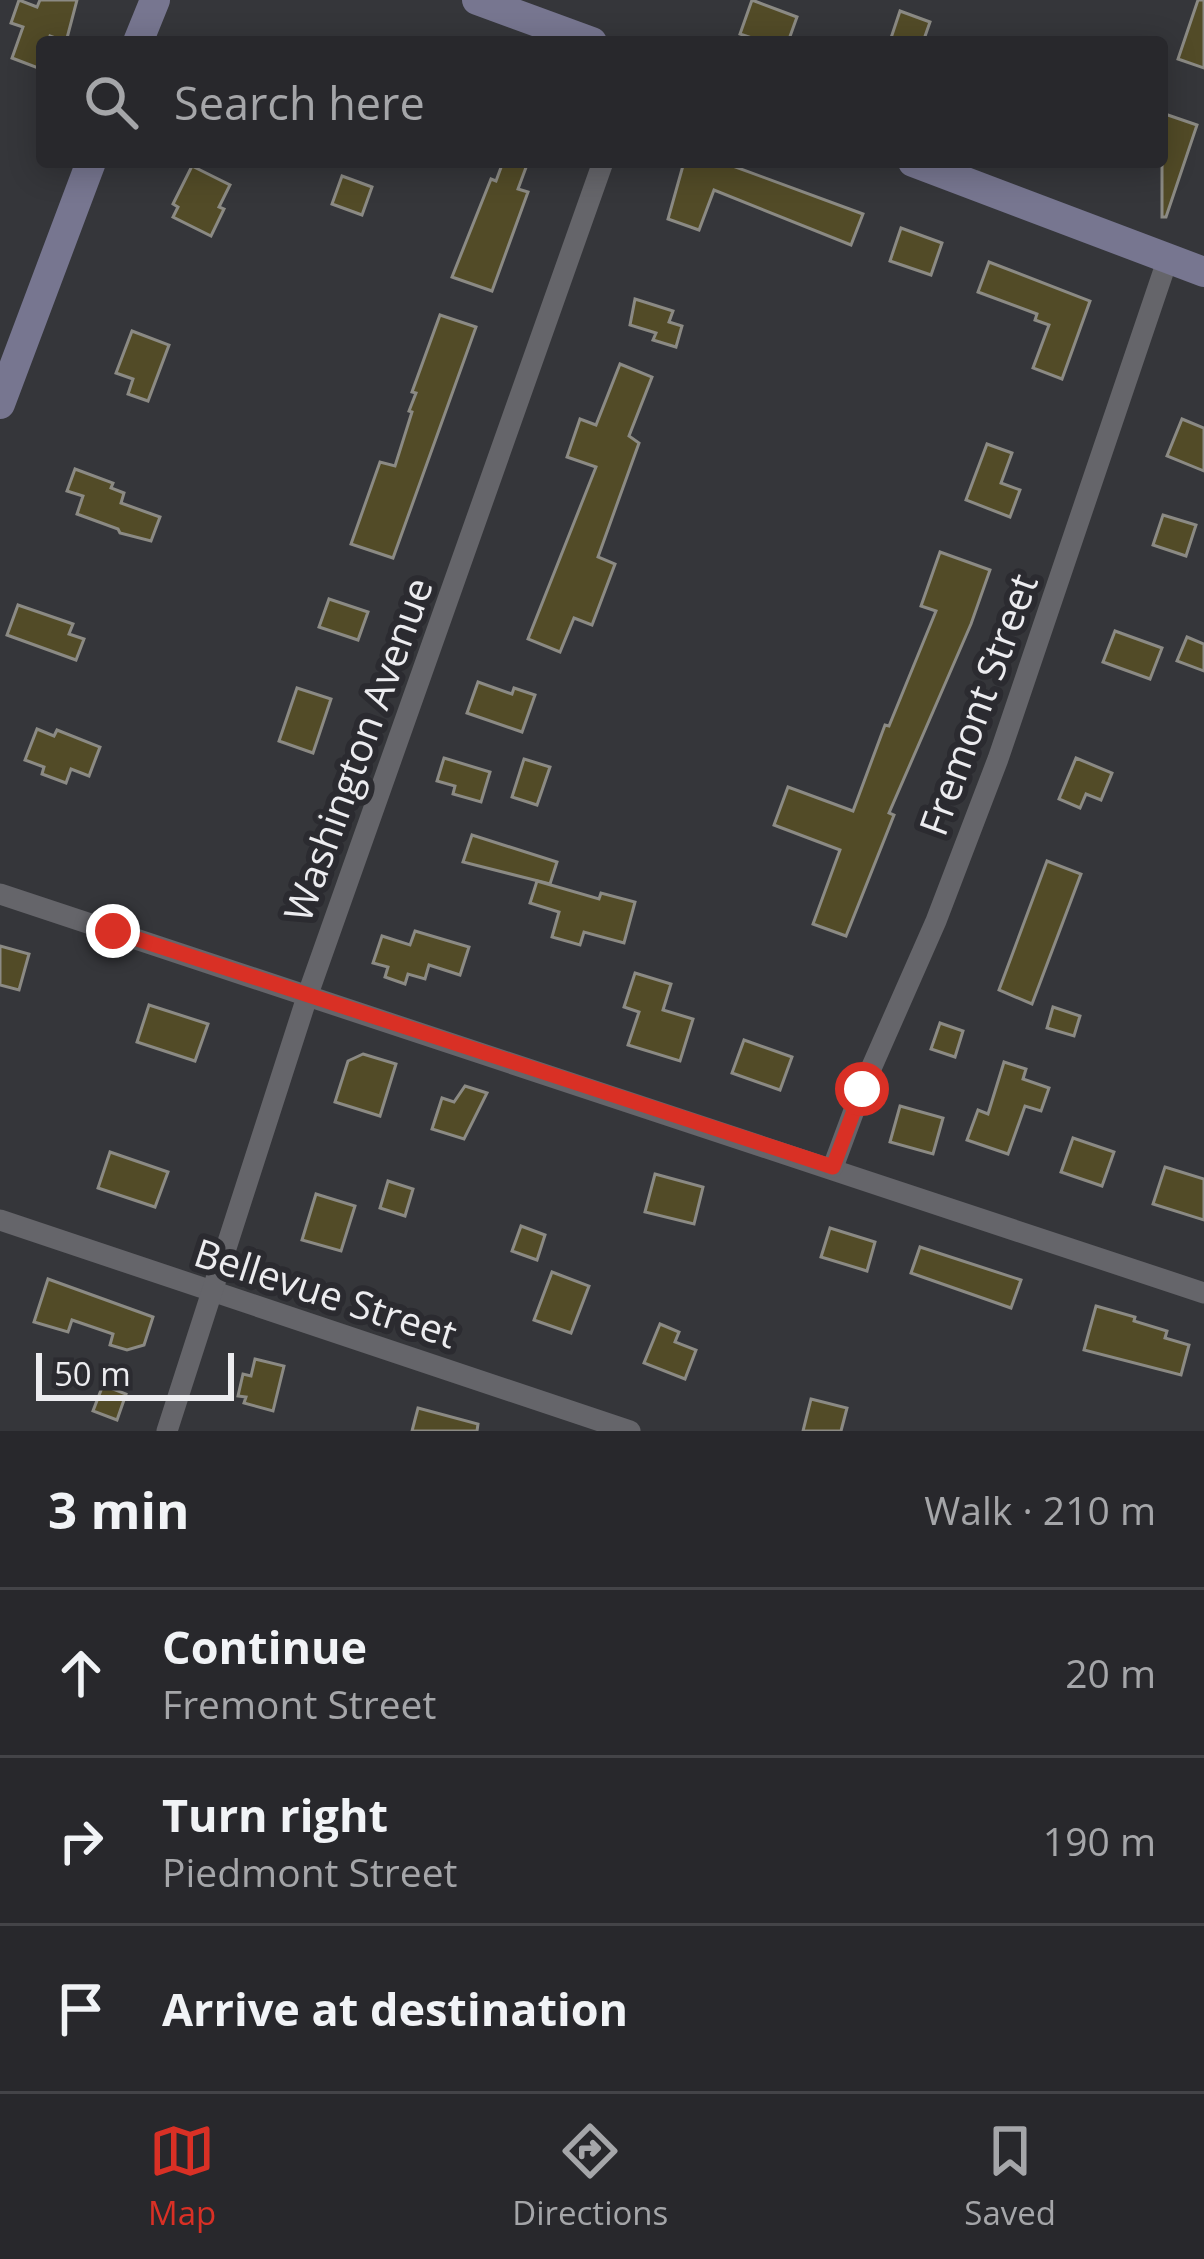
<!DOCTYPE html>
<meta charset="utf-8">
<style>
body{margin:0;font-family:"Open Sans",sans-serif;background:#343438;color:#f1f3f6}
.scale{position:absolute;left:36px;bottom:30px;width:198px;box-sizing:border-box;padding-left:12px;border:6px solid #ececef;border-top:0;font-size:33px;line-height:42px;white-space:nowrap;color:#ececef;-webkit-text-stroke:9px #2b2b30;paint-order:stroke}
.stop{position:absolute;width:36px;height:36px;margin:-27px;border:9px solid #d93025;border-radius:50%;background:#fff}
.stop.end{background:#d93025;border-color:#fff;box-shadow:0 3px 12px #0008}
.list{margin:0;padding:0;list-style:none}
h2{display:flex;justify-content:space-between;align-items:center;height:156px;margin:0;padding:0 48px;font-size:51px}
h2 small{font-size:39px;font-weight:400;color:#a5a6a9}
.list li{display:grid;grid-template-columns:78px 1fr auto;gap:36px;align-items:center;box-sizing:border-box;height:168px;padding:0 48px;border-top:3px solid #444448}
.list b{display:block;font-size:45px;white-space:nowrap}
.list p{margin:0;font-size:39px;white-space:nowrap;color:#a5a6a9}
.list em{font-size:39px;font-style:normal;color:#a5a6a9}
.icon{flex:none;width:66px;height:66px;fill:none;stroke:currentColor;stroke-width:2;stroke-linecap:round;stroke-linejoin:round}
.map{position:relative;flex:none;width:1204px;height:1431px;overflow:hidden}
.search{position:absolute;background:#28282c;box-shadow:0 6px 30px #0003;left:36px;right:36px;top:36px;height:132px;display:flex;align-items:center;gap:30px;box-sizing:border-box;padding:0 42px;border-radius:12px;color:#a5a6a9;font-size:45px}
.sheet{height:660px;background:#28282c}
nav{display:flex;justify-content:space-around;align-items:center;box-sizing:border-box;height:168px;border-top:3px solid #444448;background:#28282c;font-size:33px;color:#a5a6a9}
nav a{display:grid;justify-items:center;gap:6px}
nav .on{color:#d93025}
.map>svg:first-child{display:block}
.building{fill:#524b27;stroke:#8b8a84;stroke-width:3}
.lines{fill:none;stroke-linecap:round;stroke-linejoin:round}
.street{stroke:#65656a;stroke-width:21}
.secondary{stroke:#777690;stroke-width:30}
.route{stroke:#d93025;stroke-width:15}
.labels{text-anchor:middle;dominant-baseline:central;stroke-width:12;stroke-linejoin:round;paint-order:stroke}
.street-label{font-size:39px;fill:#ececef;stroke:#2b2b30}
</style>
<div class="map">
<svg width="1204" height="1431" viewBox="0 0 1204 1431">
<rect width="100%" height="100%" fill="#35363a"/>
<g class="building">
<path d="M19,0L37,7L40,0H77L66,42L50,36L48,42H42L38,68L12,58L23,27L11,23Z"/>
<path d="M752,0L797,17L788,42H764L740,34Z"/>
<path d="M1198,0H1204V68L1178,59Z"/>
<path d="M900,11L930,22L923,42L891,38Z"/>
<path d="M1162,113L1197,125L1166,217H1162Z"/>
<path d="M503,162H528L518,189L528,192L492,291L452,277L491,179L496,181Z"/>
<path d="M684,162H722L863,214L851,245L714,190L699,230L668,219Z"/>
<path d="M192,166L230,185L219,207L224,209L211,236L173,217L178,207L173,204Z"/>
<path d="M342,176L372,187L362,215L332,204Z"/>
<path d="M901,228L942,243L931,275L890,261Z"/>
<path d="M989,262L1090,301L1062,379L1033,368L1049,325L1035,320L1037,314L978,292Z"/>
<path d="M635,299L673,311L669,322L682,326L676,347L653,340L656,333L630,325Z"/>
<path d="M440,315L476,327L393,558L351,544L380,462L395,466L412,412L409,411L416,393L412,392Z"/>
<path d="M132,331L169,345L148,401L128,394L133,379L116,373Z"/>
<path d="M620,364L652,377L629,436L639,443L598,557L615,564L592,625L574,618L560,652L528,639L596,467L567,457L580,419L596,425Z"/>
<path d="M1182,419L1204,428V471L1167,456Z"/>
<path d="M987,444L1012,453L1001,483L1020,490L1010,517L966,500Z"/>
<path d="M75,469L113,483L111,488L124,493L121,503L160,517L151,541L120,533L118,529L77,514L83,496L67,491Z"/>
<path d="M1163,515L1196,525L1186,556L1153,545Z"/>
<path d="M940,552L990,570L971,624L889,813L894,815L846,936L813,924L840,850L774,825L788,787L853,811L885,725L889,726L936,611L921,606Z"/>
<path d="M329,599L368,612L358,640L319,627Z"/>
<path d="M18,605L73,624L69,634L84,639L76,660L7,635Z"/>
<path d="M1115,631L1162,648L1150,679L1103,662Z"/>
<path d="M1187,637L1204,644V671L1177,661Z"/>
<path d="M478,682L512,694L514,688L535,695L522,732L467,713Z"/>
<path d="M297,688L331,699L313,753L279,741Z"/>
<path d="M37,729L54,736L57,730L100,747L89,776L71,769L66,783L42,774L44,767L25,760Z"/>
<path d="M444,758L490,772L481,802L453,794L455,786L437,781Z"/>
<path d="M1076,758L1112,773L1101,800L1086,794L1080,808L1059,799Z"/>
<path d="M524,759L550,767L537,805L512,797Z"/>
<path d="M472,835L557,862L550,884L463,862Z"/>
<path d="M1047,861L1081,874L1032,1004L999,990Z"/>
<path d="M537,881L599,899L601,893L635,902L624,943L584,932L580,945L552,937L559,912L530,903Z"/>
<path d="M415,931L469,947L460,975L429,965L425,979L408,974L405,984L385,977L388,967L373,963L382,936L410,945Z"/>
<path d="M0,946L29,954L19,990L0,985Z"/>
<path d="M635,973L671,984L663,1010L693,1019L680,1061L628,1045L639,1012L624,1007Z"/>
<path d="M149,1005L208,1024L195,1061L137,1042Z"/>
<path d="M1053,1007L1080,1016L1074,1036L1047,1028Z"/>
<path d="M940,1023L963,1031L955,1057L931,1049Z"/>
<path d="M744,1040L792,1057L780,1090L732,1073Z"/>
<path d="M363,1054L396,1064L380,1116L335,1102L348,1061Z"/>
<path d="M1004,1062L1026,1069L1023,1079L1049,1088L1041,1111L1025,1106L1008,1154L967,1140L978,1110L988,1114Z"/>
<path d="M465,1086L487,1093L464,1139L432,1129L442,1098L454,1102Z"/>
<path d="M900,1106L943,1118L933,1154L890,1142Z"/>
<path d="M1073,1138L1114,1152L1102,1186L1061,1172Z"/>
<path d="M110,1152L168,1172L155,1207L98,1188Z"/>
<path d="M1165,1167L1204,1179V1220L1153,1204Z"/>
<path d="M655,1174L703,1187L694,1224L645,1212Z"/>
<path d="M388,1181L413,1189L405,1216L380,1208Z"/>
<path d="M316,1194L355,1206L341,1251L302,1240Z"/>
<path d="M521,1226L545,1235L537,1260L512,1251Z"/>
<path d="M830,1228L875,1242L867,1271L821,1257Z"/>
<path d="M920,1247L1021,1280L1011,1308L911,1273Z"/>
<path d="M552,1272L589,1286L571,1333L534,1320Z"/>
<path d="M48,1279L153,1317L144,1345L127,1350L110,1345L113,1334L72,1320L68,1332L34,1322Z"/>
<path d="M1096,1306L1135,1317L1134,1321L1167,1331L1165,1338L1189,1345L1181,1375L1084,1350Z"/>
<path d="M660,1324L679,1332L675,1342L696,1350L685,1379L644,1363Z"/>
<path d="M255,1359L284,1366L273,1411L244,1403L246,1397L238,1396L243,1374L251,1376Z"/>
<path d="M103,1385L126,1394L117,1420L93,1411Z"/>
<path d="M811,1399L847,1408L841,1431H803Z"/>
<path d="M418,1408L478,1424L477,1431H412Z"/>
</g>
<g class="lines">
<g class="street">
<path d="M0,894L1204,1293"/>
<path d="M833,1167L862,1089L936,921L998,759L1168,258"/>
<path d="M0,1220L630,1431"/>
<path d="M167,1431L308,994L603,162"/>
</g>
<g class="secondary">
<path d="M477,0L592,42"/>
<path d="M138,42L155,0"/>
<path d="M913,162L1204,272"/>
<path d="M0,404L91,162"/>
</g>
</g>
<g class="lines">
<path class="route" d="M113,931L833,1167L862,1089"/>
</g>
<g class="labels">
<g class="street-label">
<text transform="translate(977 704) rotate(-70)">Fremont Street</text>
<text transform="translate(357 749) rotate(-70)">Washington Avenue</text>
<text transform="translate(326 1292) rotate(18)">Bellevue Street</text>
</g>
</g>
</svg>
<div class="scale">50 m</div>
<div class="stop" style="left:862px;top:1089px"></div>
<div class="stop end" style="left:113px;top:931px"></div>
<div class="search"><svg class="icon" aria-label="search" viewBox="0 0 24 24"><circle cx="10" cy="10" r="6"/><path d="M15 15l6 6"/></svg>Search here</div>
</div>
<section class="sheet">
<h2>3 min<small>Walk · 210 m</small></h2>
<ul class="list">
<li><svg class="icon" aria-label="ahead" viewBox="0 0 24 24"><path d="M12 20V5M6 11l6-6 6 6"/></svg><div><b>Continue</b><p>Fremont Street</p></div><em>20 m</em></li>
<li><svg class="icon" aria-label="right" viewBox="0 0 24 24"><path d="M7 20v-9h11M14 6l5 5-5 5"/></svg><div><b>Turn right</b><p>Piedmont Street</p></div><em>190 m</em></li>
<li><svg class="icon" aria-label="arrive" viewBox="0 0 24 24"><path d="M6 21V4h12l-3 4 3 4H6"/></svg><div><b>Arrive at destination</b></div></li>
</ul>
</section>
<nav>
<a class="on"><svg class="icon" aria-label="map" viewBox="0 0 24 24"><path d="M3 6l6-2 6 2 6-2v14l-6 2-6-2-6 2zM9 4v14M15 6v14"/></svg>Map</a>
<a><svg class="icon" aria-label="directions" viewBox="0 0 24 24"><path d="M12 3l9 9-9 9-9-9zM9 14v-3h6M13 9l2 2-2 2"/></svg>Directions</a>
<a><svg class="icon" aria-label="saved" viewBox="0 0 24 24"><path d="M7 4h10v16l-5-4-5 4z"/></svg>Saved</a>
</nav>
